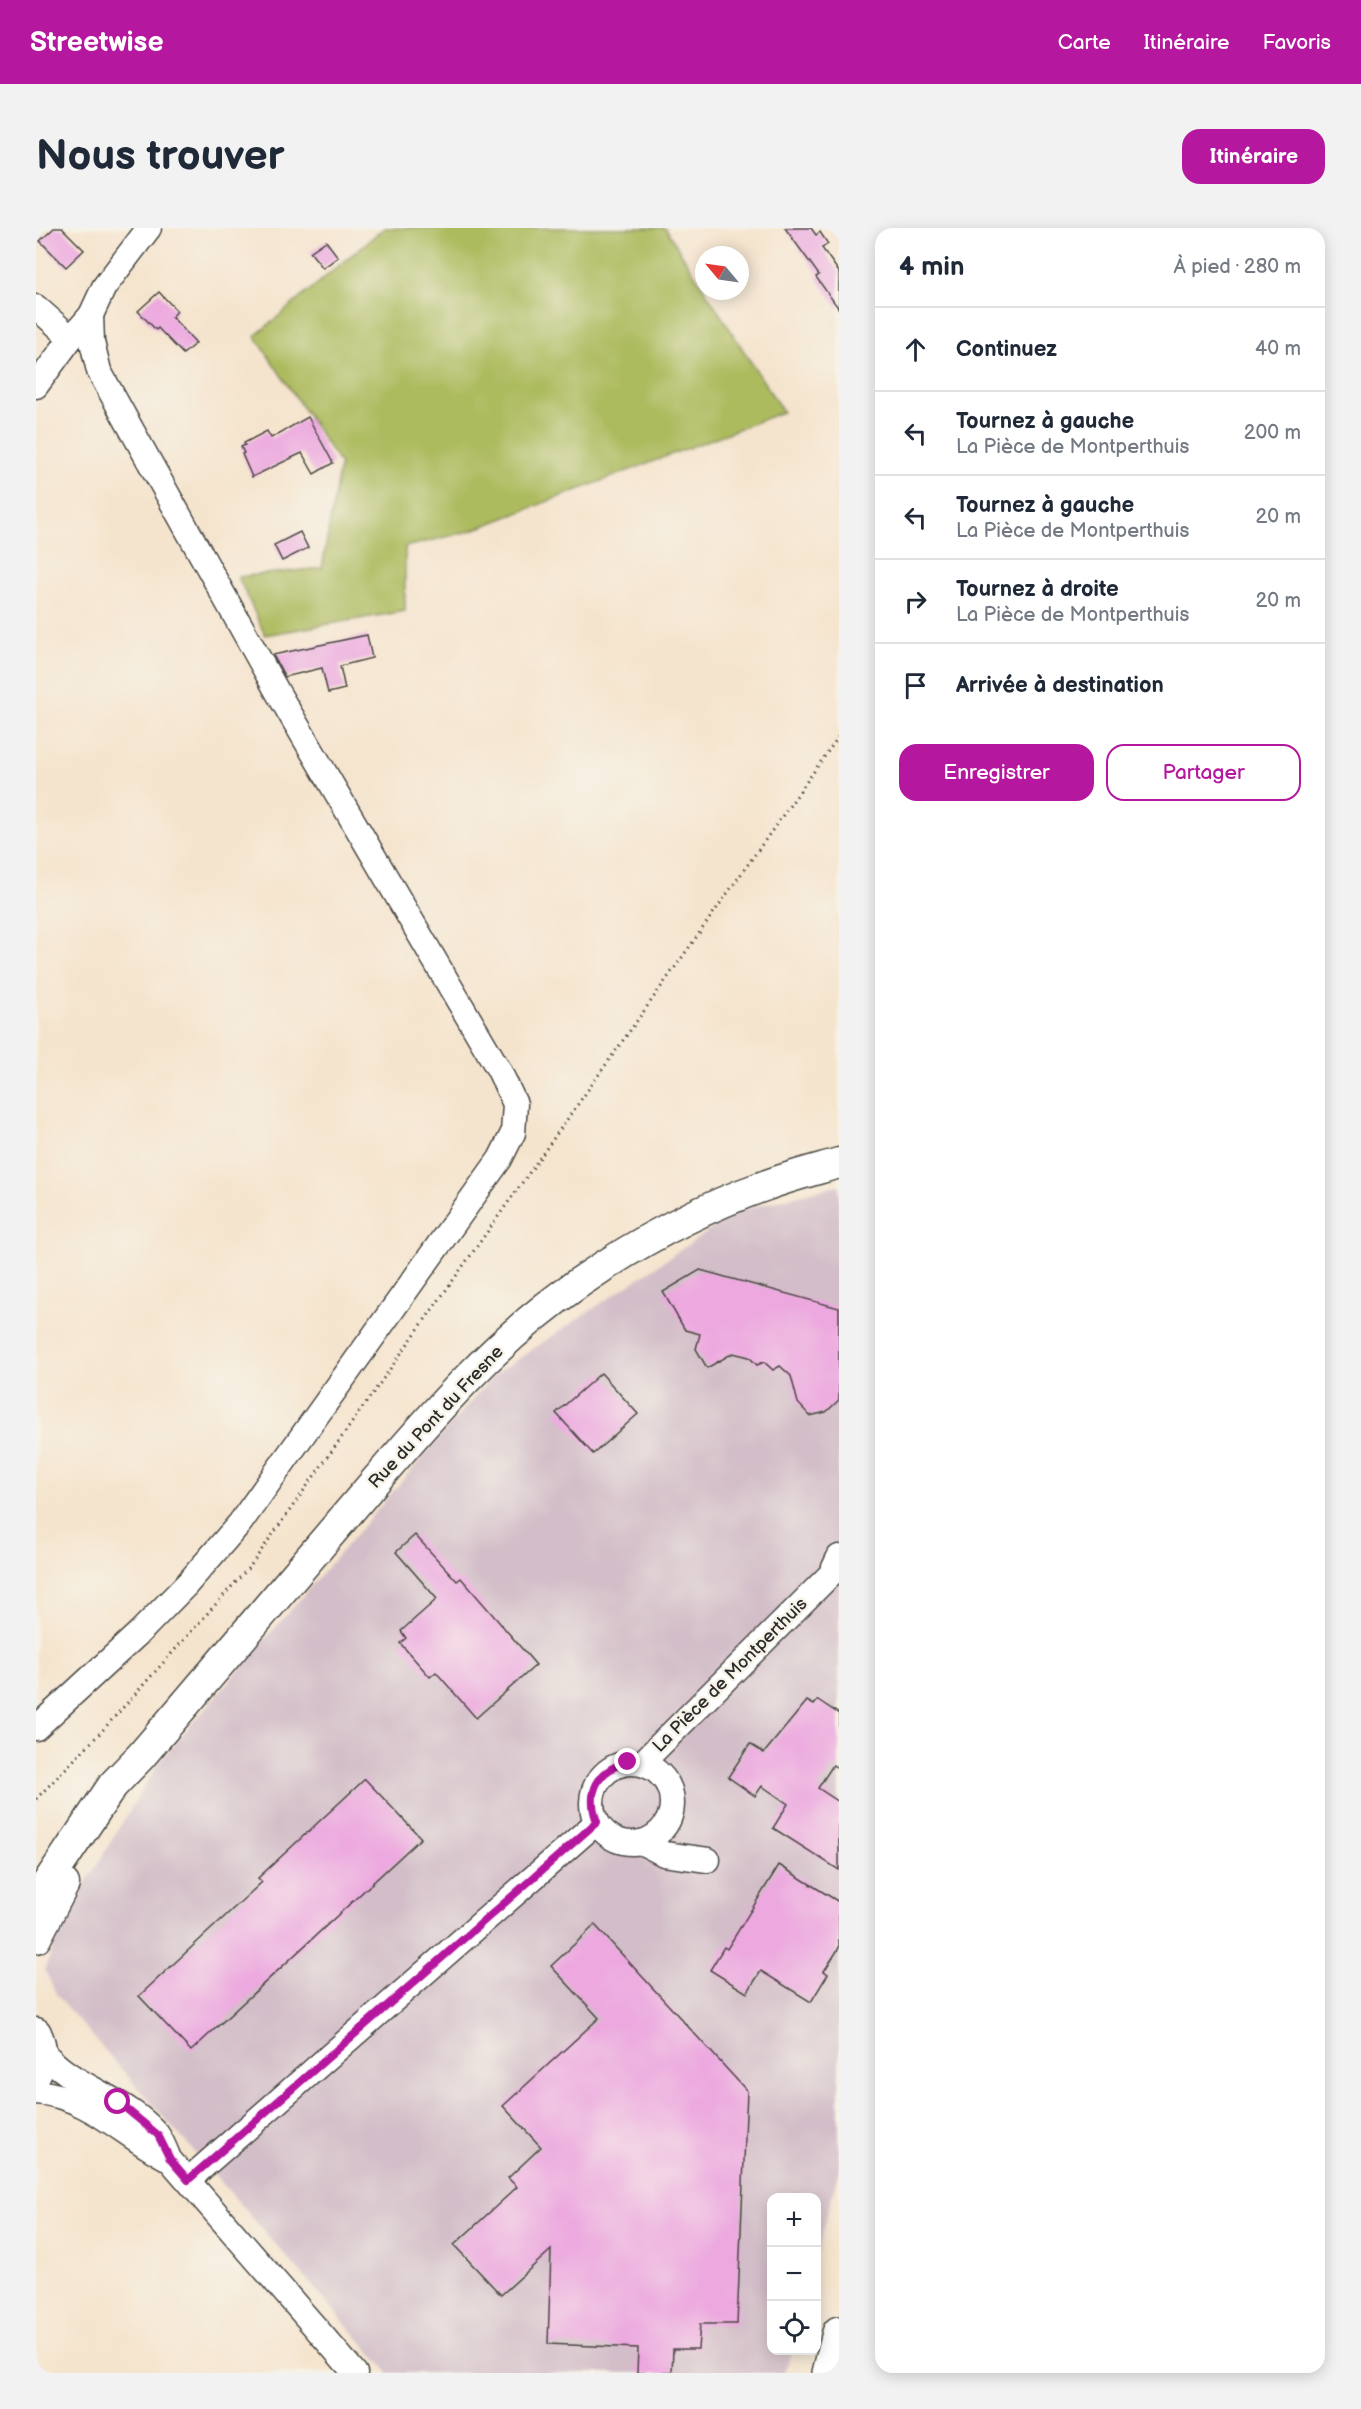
<!DOCTYPE html>
<html lang="fr">
<meta charset="utf-8">
<style>
body{margin:0;font-family:"Balsamiq Sans",sans-serif;background:#f2f2f3;color:#1f2937}
.controls{position:absolute;right:18px;bottom:18px;display:grid;overflow:hidden;border-radius:12px;box-shadow:0 3px 15px #0003}
.controls button{width:54px;height:54px;display:grid;place-items:center;padding:0;border:0;border-bottom:2px solid #e0e1e3;background:#fff;color:#1f2937;font:30px sans-serif}
.compass{position:absolute;left:659px;top:18px;width:54px;height:54px;border-radius:50%;background:#fff;box-shadow:0 3px 15px #0003;rotate:299deg}
.stop{position:absolute;width:18px;height:18px;margin:-14px;border:4px solid #b5179e;border-radius:50%;background:#fff}
.stop.end{background:#b5179e;border-color:#fff;box-shadow:0 2px 6px #0008}
.list{margin:0;padding:0;list-style:none}
h2{display:flex;justify-content:space-between;align-items:center;height:78px;margin:0;padding:0 24px;font-size:26px}
h2 small{font-size:20px;font-weight:400;color:#747a83}
.list li{display:grid;grid-template-columns:39px 1fr auto;gap:18px;align-items:center;box-sizing:border-box;height:84px;padding:0 24px;border-top:2px solid #e0e1e3}
.list b{display:block;font-size:22px;white-space:nowrap}
.list p{margin:0;font-size:20px;white-space:nowrap;color:#747a83}
.list em{font-size:20px;font-style:normal;color:#747a83}
.actions{display:flex;gap:12px;padding:18px 24px}
.actions a{flex:1;padding:14px 0;border:2px solid #b5179e;border-radius:18px;text-align:center;font-size:21px;color:#b5179e}
.actions .main{background:#b5179e;color:#fff}
.icon{flex:none;width:33px;height:33px;fill:none;stroke:currentColor;stroke-width:2;stroke-linecap:round;stroke-linejoin:round}
.map{position:relative;flex:none;width:803px;height:2145px;overflow:hidden;border-radius:18px}
header{display:flex;align-items:center;gap:36px;box-sizing:border-box;height:84px;padding:0 30px;background:#b5179e;color:#fff}
header strong{font-size:28px}
nav{display:flex;gap:33px;margin-inline-start:auto;font-size:21px}
.intro{display:flex;align-items:center;justify-content:space-between;box-sizing:border-box;height:144px;padding:0 36px}
h1{margin:0;font-size:42px}
.button{padding:15px 27px;border-radius:18px;background:#b5179e;color:#fff;font-size:21px;font-weight:700}
main{display:flex;gap:36px;padding:0 36px}
aside{flex:1;background:#fff;border-radius:18px;box-shadow:0 3px 15px #0003}
.map>svg:first-child{display:block}
.industrial{fill:#d2bdc8}
.green{fill:#adbb5e;stroke:#6c7344;stroke-width:1.5}
.building{fill:#eca8df}
.lines{fill:none;stroke-linecap:round;stroke-linejoin:round}
.minor-casing{stroke:#494743;stroke-width:27}
.major-casing{stroke:#494743;stroke-width:33}
.highway-casing{stroke:#494743;stroke-width:36}
.path{stroke:#494743;stroke-width:3;stroke-dasharray:1.5 4.5;stroke-linecap:butt}
.minor{stroke:#fff;stroke-width:24}
.major{stroke:#fff;stroke-width:30}
.highway{stroke:#fff;stroke-width:33}
.route{stroke:#b5179e;stroke-width:8}
.labels{text-anchor:middle;dominant-baseline:central;stroke-width:5;stroke-linejoin:round;paint-order:stroke}
.street-label{font-size:18px;fill:#2b2b2b;stroke:#f7f3e8}
</style>
<header>
<strong>Streetwise</strong>
<nav><a>Carte</a><a>Itinéraire</a><a>Favoris</a></nav>
</header>
<div class="intro"><h1>Nous trouver</h1><a class="button">Itinéraire</a></div>
<main>
<div class="map">
<svg width="803" height="2145" viewBox="0 0 803 2145">
<rect width="100%" height="100%" fill="#f7f3e8"/>
<filter id="ink" filterUnits="userSpaceOnUse"><feTurbulence type="fractalNoise" baseFrequency=".0167" numOctaves="2"/><feDisplacementMap in="SourceGraphic" scale="12" xChannelSelector="R" yChannelSelector="G"/><feConvolveMatrix kernelMatrix="1 2 1 2 8 2 1 2 1" color-interpolation-filters="sRGB"/></filter>
<filter id="wash" filterUnits="userSpaceOnUse"><feTurbulence type="fractalNoise" baseFrequency=".008" numOctaves="4" result="noise"/><feDisplacementMap in="SourceGraphic" scale="24" xChannelSelector="R" yChannelSelector="G"/><feGaussianBlur stdDeviation="1.35" result="paint"/><feColorMatrix in="noise" values="0 0 0 0 0 0 0 0 0 0 0 0 0 0 0 0 0 1.4 0 .05"/><feComposite in="paint" operator="in"/></filter>
<g filter="url(#wash)">
<rect width="100%" height="100%" fill="#f5e4cd"/>
<path class="industrial" d="M803,957V1940L781,2026L780,1970H736V2122L755,2123L749,2145H353L21,1768L9,1743L24,1698L123,1534L457,1148L704,982Z"/>
<path class="green" d="M348,0H629L747,184L434,303L369,319V383L229,407L202,349L286,340L304,236L219,108Z"/>
<g id="blocks">
<g class="building">
<path d="M18,0H26L48,22L30,39L4,13Z"/>
<path d="M749,0H775L780,7L784,4L792,16L786,20L803,44V81L780,49L783,47Z"/>
<path d="M290,13L302,29L287,40L274,24Z"/>
<path d="M123,64L141,83L136,89L160,115L147,126L122,100L120,102L102,83Z"/>
<path d="M272,189L297,235L278,246L266,225L216,249L206,226L208,225L205,219L209,217L208,215L231,203L235,210Z"/>
<path d="M264,304L272,320L246,333L238,317Z"/>
<path d="M331,407L336,430L304,438L309,461L292,465L286,440L249,449L237,427Z"/>
<path d="M664,1042L803,1080V1172L790,1184L774,1188L762,1175L755,1148L744,1138L737,1142L728,1134L721,1137L713,1129L697,1125L671,1140L660,1121L664,1106L649,1102L627,1064Z"/>
<path d="M565,1145L602,1186L557,1226L520,1185Z"/>
<path d="M379,1307L421,1353L425,1350L500,1437L440,1490L400,1444L394,1449L364,1415L370,1410L365,1403L401,1371L360,1324Z"/>
<path d="M782,1472L803,1486V1541L797,1537L782,1560L803,1574V1642L737,1600L752,1576L726,1558L719,1568L692,1549L714,1516L728,1525L771,1473L778,1477Z"/>
<path d="M329,1551L385,1610L155,1823L103,1768L226,1654L222,1650Z"/>
<path d="M743,1637L803,1674V1720L788,1743L792,1746L775,1774L725,1743L711,1765L674,1742L688,1719L691,1721Z"/>
<path d="M559,1697L711,1863L701,2096H664L662,2121H637L636,2145H601L602,2120L512,2116L515,2022L465,2067L418,2017L481,1959L472,1950L505,1919L467,1878L563,1790L515,1738Z"/>
</g>
</g>
</g>
<g filter="url(#ink)">
<use href="#blocks" fill-opacity="0" stroke="#494743" stroke-width="1.5"/>
<g class="lines">
<g class="minor-casing">
<g id="minor">
<path d="M0,79L35,110"/>
<path d="M0,158L35,110L55,87L68,59L113,0"/>
<path d="M0,1500L105,1403L151,1356L204,1295L464,931L477,905L479,876L463,842L242,465L63,143L56,114L55,87"/>
<circle cx="596" cy="1575" r="40"/>
<path d="M606,1535L795,1346L803,1329"/>
<path d="M605,1614L628,1626L672,1632"/>
<path d="M6,1822C34,1859 90,1869 121,1906C126,1913 130,1923 133,1931L319,2145"/>
<path d="M0,1864C54,1868 88,1909 133,1931"/>
<path d="M152,1952L561,1594"/>
</g>
</g>
<g class="major-casing">
<g id="major">
<path d="M0,1672L77,1557L105,1528C174,1447 243,1366 312,1285C383,1202 453,1116 544,1054C602,1014 665,980 731,957C755,948 779,942 803,935"/>
<path d="M0,1710L28,1656"/>
<path d="M0,1805C7,1820 7,1830 0,1845"/>
</g>
</g>
<g class="highway-casing">
<path id="highway" d="M793,2145L803,2105"/>
</g>
<path class="path" d="M0,1571L65,1504L215,1337L803,508"/>
<use href="#minor" class="minor"/>
<use href="#major" class="major"/>
<use href="#highway" class="highway"/>
</g>
</g>
<g class="lines" filter="url(#ink)">
<path class="route" d="M82,1874L122,1907L134,1931L152,1952L561,1594C550,1564 561,1542 592,1534"/>
</g>
<g class="labels">
<g class="street-label">
<text transform="translate(400 1189) rotate(-47)">Rue du Pont du Fresne</text>
<text transform="translate(694 1447) rotate(-45)">La Pièce de Montperthuis</text>
</g>
</g>
</svg>
<div class="controls">
<button>+</button>
<button>−</button>
<button><svg class="icon" aria-label="locate" viewBox="0 0 24 24"><circle cx="12" cy="12" r="6"/><path d="M12 2v4M12 18v4M2 12h4M18 12h4"/></svg></button>
</div>
<svg class="compass" viewBox="-18 -18 36 36"><path d="M0-13l5 13h-10z" fill="#e53935"/><path d="M0 13l5-13h-10z" fill="#747a83"/></svg>
<div class="stop" style="left:82px;top:1874px"></div>
<div class="stop end" style="left:592px;top:1534px"></div>
</div>
<aside>
<h2>4 min<small>À pied · 280 m</small></h2>
<ul class="list">
<li><svg class="icon" aria-label="ahead" viewBox="0 0 24 24"><path d="M12 20V5M6 11l6-6 6 6"/></svg><div><b>Continuez</b></div><em>40 m</em></li>
<li><svg class="icon" aria-label="left" viewBox="0 0 24 24"><path d="M17 20v-9H6M10 6l-5 5 5 5"/></svg><div><b>Tournez à gauche</b><p>La Pièce de Montperthuis</p></div><em>200 m</em></li>
<li><svg class="icon" aria-label="left" viewBox="0 0 24 24"><path d="M17 20v-9H6M10 6l-5 5 5 5"/></svg><div><b>Tournez à gauche</b><p>La Pièce de Montperthuis</p></div><em>20 m</em></li>
<li><svg class="icon" aria-label="right" viewBox="0 0 24 24"><path d="M7 20v-9h11M14 6l5 5-5 5"/></svg><div><b>Tournez à droite</b><p>La Pièce de Montperthuis</p></div><em>20 m</em></li>
<li><svg class="icon" aria-label="arrive" viewBox="0 0 24 24"><path d="M6 21V4h12l-3 4 3 4H6"/></svg><div><b>Arrivée à destination</b></div></li>
</ul>
<div class="actions"><a class="main">Enregistrer</a><a>Partager</a></div>
</aside>
</main>
